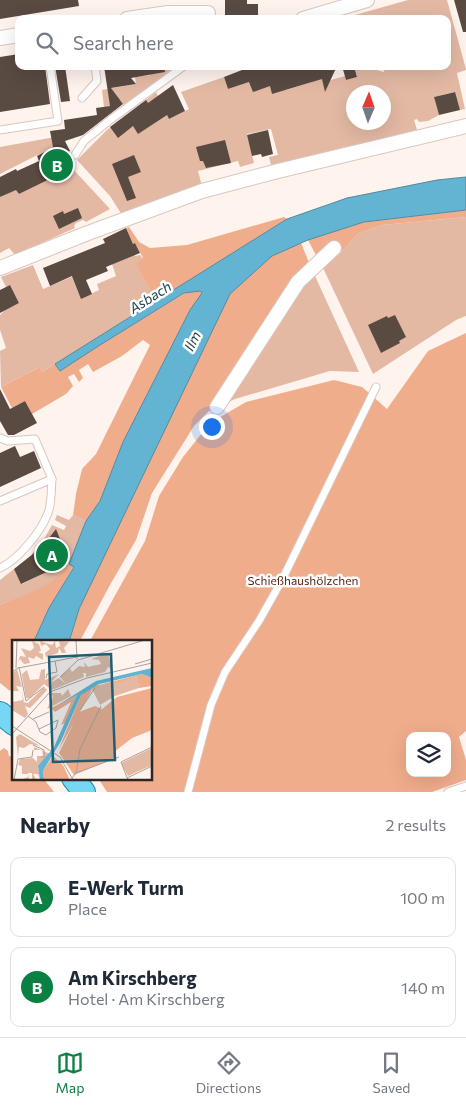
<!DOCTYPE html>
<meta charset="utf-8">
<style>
body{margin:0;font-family:Commissioner,sans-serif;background:#f2f2f3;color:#1f2937}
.controls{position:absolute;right:15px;bottom:15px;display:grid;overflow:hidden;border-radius:10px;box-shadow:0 5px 20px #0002}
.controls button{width:45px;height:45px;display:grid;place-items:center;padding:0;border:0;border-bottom:1px solid #e0e1e3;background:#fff;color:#1f2937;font:25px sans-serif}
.compass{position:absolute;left:346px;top:85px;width:45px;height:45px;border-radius:50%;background:#fff;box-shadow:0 5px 20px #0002;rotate:2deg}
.you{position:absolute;left:211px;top:426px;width:18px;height:18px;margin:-12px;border:4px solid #fff;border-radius:50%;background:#1a73e8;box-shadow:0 0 0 8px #1a73e833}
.badge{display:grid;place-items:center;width:32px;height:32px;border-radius:50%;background:#0b8043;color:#fff;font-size:16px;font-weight:700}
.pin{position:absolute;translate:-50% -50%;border:2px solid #fff;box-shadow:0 1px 5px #0006}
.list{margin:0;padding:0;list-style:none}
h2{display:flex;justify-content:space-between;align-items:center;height:65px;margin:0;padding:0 20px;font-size:21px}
h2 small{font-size:16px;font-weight:400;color:#747a83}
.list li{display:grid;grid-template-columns:32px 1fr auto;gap:15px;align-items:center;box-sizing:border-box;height:80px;margin:0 10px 10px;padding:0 10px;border:1px solid #e0e1e3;border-radius:10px}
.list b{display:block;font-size:19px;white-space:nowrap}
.list p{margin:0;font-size:16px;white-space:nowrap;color:#747a83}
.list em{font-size:16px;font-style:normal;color:#747a83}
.icon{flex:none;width:28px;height:28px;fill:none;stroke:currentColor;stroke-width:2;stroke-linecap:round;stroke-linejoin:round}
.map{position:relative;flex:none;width:466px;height:792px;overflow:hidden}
.search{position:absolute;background:#fff;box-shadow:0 5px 20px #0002;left:15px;right:15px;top:15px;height:55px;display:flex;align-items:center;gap:12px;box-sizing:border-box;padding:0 18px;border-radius:10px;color:#747a83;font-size:19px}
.sheet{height:245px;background:#fff}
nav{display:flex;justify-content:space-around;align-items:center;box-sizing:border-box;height:70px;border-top:1px solid #e0e1e3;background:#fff;font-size:14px;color:#747a83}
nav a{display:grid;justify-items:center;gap:2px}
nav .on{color:#0b8043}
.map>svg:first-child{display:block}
.green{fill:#e3b9a4;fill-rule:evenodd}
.forest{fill:#f0ad8c;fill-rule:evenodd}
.water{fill:#63b4d3;stroke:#53899e}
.pier{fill:#fff3ee}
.building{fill:#594a42}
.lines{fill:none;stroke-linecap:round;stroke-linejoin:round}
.lane-casing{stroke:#d9c7be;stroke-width:9}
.street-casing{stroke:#d9c7be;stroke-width:16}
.primary-casing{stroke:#2088a5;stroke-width:24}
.lane{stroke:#fff;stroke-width:7}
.street{stroke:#fff;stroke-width:14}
.primary{stroke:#75d7f3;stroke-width:22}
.labels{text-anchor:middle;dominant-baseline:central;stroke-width:5;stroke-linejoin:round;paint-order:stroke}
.park-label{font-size:12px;fill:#542912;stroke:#fff}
.water-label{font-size:14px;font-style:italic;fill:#204553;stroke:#fff}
.inset-road{fill:none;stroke:#aba19d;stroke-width:1}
.view{fill:#1e5e74;fill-opacity:0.15;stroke:#1e5e74;stroke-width:2.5}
.inset-edge{fill:none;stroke:#2d2623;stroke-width:2.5}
</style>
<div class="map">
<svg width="466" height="792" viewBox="0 0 466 792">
<rect width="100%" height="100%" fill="#fff3ee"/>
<g class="green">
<path d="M408,0H447L466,69V70L457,73L465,109L460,110L454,92L434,97L439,115L428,121L419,122L417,119L414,120L417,130L271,165L269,157L278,155L271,129L247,134L254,163L240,167L238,161L198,171L202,186L122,215L110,196L77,160L107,130L156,92L169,119L189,109L181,92L224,77L228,89L249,82L259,66L286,90L312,82L308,68L322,79H324L327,83L331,80L345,76L346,80L357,77L355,68L366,67L384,72L385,66H447V19H341ZM354,92H384V122H354Z"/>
<path d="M150,66H176L124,105L120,100L111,106L104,107L102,90L136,84L135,77L151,75Z"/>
<path d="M66,135L65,141L0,174V147Z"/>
<path d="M71,167L110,209L86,222L83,220L76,223L74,226L75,228L15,255L9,248L0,253V197L16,189L19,194L56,175L58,177L66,173L65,170Z"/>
<path d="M466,217V316L456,320L373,374L324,270L359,233L383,225Z"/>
<path d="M132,247L135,256L140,255L143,259L137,265L156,301L42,372L40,367L1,387L0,351L6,348L0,330V315L5,310L19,303L10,285L6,287L1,277L33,265L43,289L76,275L82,298L99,290L97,284L116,276L112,264L132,256Z"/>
<path d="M310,265L359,372L330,371L235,399L217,407Z"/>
<path d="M57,515L69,520L73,515L86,521C80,537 75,558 65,571C50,589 21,596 0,605V580L14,569L22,584L42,574L32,554L43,541L52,525L64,530L66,526L55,520Z"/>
</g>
<g class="forest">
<path d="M466,210V217L383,225L359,233L324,270L308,240L364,222Z"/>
<path d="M284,217L287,219L156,301L136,264L143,258L135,243L133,244L126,228L129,227L139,242L150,248L187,245Z"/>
<path d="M301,243L310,265L217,407L209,411L194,426L152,493L136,540L110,585L80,641H70L79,609L230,294L272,256Z"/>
<path d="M200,291L203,293L190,310L123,442L100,501L86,521L73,515L76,494L82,469L96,454L150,345L143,340L122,356L93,372L88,364L79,370L83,378L79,382L74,374L68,377L73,386L66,394L32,414L25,401L12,408L1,387L40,367L42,372L55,364L60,371L100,345L185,293Z"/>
<path d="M466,333V731L459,737L466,760V780L432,792H107L98,778H151V641H90L145,541L159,496L183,457L210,423L246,402L334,380L362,387L387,409L428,351ZM410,736H447V773H410Z"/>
<path d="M69,564L74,566L49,608L34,641H14V685L10,691L0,683V605C24,594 54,587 69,564Z"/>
<path d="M4,748L8,751L9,756L14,757V778H43L54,792H0V751Z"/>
</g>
<path class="water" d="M466,177V210L364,222L308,240L272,256L230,294L79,609L70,639L34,641L49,608L74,567L69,564L86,521L100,501L123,442L190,310L202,293L200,291L184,293L100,345L60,371L55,364L287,219L347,198L437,180Z"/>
<path class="pier" d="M5,693L14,699V743L6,749L0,744V701Z"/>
<g class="building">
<path d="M0,0H78L79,6L0,19Z"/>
<path d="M225,0H247V4H258V19H225Z"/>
<path d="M454,0H466V32H463Z"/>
<path d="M19,54V66H45L50,104L0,112V57Z"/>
<path d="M55,66H65L70,101L61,102Z"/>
<path d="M104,66H164L165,72L131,78L136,84L111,88L123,104L83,135L65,141L70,151L64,154L71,167L66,171L19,194L16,190L0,197V177L16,169L17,171L39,161L37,156L53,147L50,131L65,129L64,120L97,115L96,108L110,106Z"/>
<path d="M240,66H337L325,92L322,79L272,94L270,86L253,92L249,82L228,89L224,77L242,70Z"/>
<path d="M342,66H354L357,77L346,80Z"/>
<path d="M173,85L185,111L169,119L167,115L138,134L133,126L118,138L110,127L146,100L148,103Z"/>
<path d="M455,92L460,110L439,115L434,97Z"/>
<path d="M268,130L273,154L262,157L261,154L252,156L247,135Z"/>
<path d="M225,140L231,163L206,168L203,161H200L196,147Z"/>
<path d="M134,155L141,172L128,177L136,198L127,201L112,164Z"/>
<path d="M78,208L82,218L59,229L53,216L63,211L64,214Z"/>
<path d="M126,228L133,244L135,243L140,253L106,267L108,271L86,280L92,294L81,299L72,276L50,286L43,268L105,243L103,239Z"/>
<path d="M10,285L19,303L0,313V290Z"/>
<path d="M395,315L406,337L399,341L400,343L381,353L368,325L387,316L388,318Z"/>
<path d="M0,389L10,409L25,401L37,423L14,435H8L0,421Z"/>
<path d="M15,446L20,457L34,451L41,468L0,487V453Z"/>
<path d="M56,529L67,557L58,569H53L21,584L14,569L43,546Z"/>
</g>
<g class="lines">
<g class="lane-casing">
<g id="lane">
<path d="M82,98L97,81L95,66"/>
<path d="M0,130L58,121L50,66"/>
<path d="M75,155L84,141L110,120L184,66"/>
<path d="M0,438L8,441L35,439L52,479"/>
<path d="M0,501L52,479C51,489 52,503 48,513C41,532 18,560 0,568"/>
<path d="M188,792L211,705L225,672L259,621L282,580L376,387"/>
<path d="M448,792L466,786"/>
</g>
</g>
<g class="street-casing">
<g id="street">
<path d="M127,19L168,13H208"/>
<path d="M303,19L367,0"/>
<path d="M0,38L19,35"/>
<path d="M0,268L88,233L202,191L278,171L466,126"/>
<path d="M217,407L298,282L334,248"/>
</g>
</g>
<g class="primary-casing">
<g id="primary">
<path d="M0,713L14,724"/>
<path d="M73,778L84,792"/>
</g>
</g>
<use href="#lane" class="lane"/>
<use href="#street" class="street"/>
<use href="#primary" class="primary"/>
</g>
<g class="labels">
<g class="park-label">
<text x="303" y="580">Schießhaushölzchen</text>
</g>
<g class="water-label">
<text transform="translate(150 297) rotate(-32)">Asbach</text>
<text transform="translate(192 341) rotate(-63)">Ilm</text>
</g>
</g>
<g transform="translate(12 640)">
<rect width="140" height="140" fill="#fff3ee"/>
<path d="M20,1L27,4L29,11L26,12L31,14V20L24,16L22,19L16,17L18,23L12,24L8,19L6,22L8,16L14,17L9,8L18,11L22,8ZM28,1L40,5L43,1L44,8L48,6L47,1L57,2L52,8L54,13H50L47,8L46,13L34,17L33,13L38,9L34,4L29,6ZM96,13L100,29L96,27L93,32L74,37V33H71L72,37L40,50L32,44L18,58H14L9,30L10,34L15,30L18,40L27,39L29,30L33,29V40L47,34L38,43L47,38L54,44L48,37L58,28L60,32L67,26L73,27L72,22L76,27L89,24L87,20L79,19ZM5,29L10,47L4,46L7,51H0V34ZM126,37L127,48L103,56L88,65L81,51L86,46ZM32,47L35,50L24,62L18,68L13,66L16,74L13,78L0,70V62L11,60L9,49L12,61L11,62L16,63ZM56,49L59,56L35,69L41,57L39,53H49L50,56ZM8,94L28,106L18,104L12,108L7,107L6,117L4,97ZM22,107L38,114L26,127L28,140L26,134H21L24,139H20V133H16L17,139L8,140L16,137V134H10V126L6,125L8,119L21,118L25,122V116H31L30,110H22ZM140,108V125L116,136L109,123Z" fill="#e3b9a4"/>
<path d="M130,34L140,38V46L127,48L125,37L107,42L89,45L81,51L79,47ZM78,47L80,50L46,111L69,55ZM140,48V90L120,98L102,112L103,118L62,135L47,113L67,72L83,66L90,69L105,57ZM65,55L53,83L49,85L59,62L43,72L39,68ZM41,116L51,125L58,140H32L31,131Z" fill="#f0ad8c"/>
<path d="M140,28V38L130,34L87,44L69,55L49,101L31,131L32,140H28L26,126L42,107L65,55L46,65L84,41Z" fill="#63b4d3"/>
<path class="inset-road" d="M64,0L65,19M66,20L133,0M123,24L140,19M7,27L14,61L32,47M4,28L5,0M0,32L6,28L65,17M48,37L66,20M34,38L35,34L45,32L43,21M68,70L83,48M16,76L24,82L28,92L34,95L44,88L46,80L27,89M21,79L37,72M0,86L48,117L61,140M0,94L38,52L75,38L140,23M21,105L32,110V117H29M64,133L68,109L89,66M60,138L64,133L107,117M115,138L140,126M2,140L6,119L20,117L21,110M116,140L109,122L140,107"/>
<path class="view" d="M99,14L103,120L41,122L37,17Z"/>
<rect width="140" height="140" class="inset-edge"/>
</g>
</svg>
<div class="controls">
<button><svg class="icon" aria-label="layers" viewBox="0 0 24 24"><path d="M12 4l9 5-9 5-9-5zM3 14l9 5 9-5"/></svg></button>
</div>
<svg class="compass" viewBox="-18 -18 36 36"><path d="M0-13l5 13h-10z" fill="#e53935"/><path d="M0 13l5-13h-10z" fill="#747a83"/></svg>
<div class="you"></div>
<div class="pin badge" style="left:52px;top:555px">A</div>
<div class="pin badge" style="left:57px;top:165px">B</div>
<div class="search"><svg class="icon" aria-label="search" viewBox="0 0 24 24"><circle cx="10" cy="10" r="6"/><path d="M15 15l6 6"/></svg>Search here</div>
</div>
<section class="sheet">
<h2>Nearby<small>2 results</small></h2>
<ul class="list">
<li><span class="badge">A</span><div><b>E-Werk Turm</b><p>Place</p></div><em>100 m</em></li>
<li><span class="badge">B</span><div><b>Am Kirschberg</b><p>Hotel · Am Kirschberg</p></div><em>140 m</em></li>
</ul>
</section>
<nav>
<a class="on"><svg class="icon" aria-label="map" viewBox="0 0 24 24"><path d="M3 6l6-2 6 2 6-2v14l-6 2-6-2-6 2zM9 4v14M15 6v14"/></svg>Map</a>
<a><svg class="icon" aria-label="directions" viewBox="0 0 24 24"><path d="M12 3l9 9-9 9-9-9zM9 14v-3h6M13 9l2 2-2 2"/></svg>Directions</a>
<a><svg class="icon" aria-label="saved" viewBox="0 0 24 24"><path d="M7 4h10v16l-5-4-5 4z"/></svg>Saved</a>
</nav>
